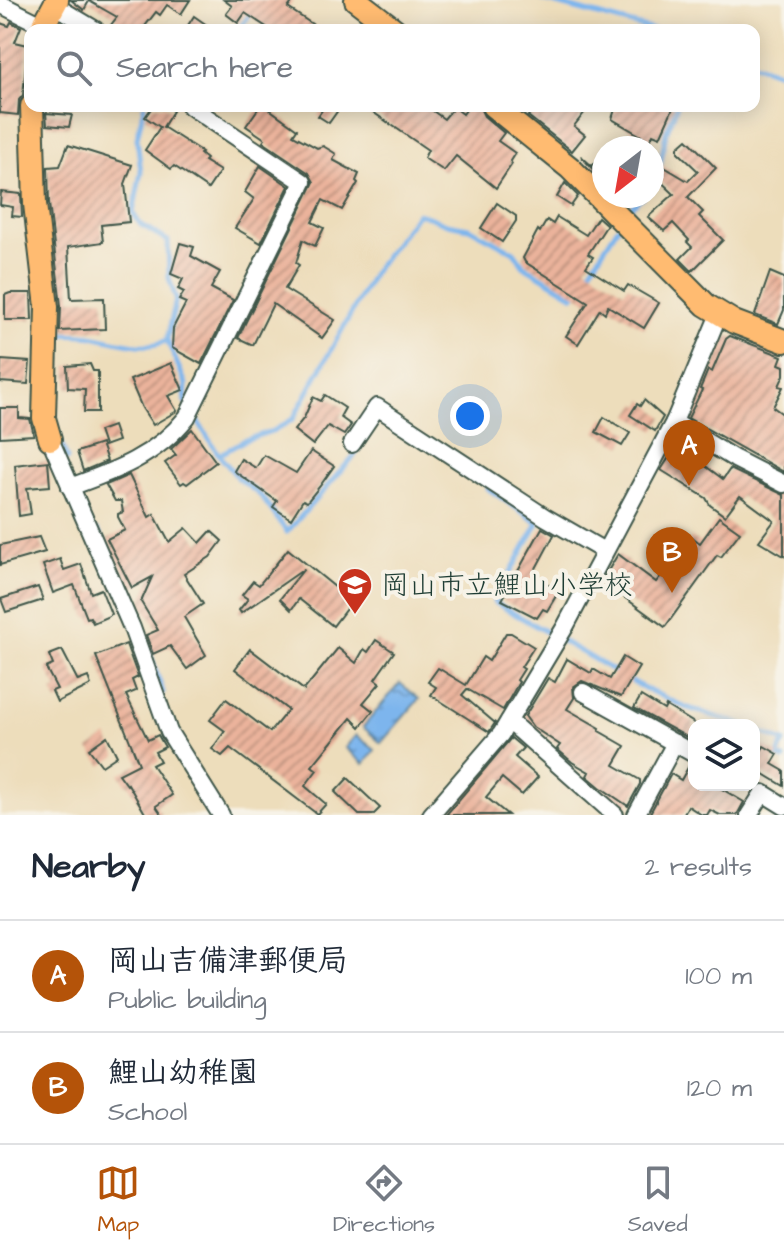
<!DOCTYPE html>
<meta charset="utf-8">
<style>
body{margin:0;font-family:"Architects Daughter","Klee One",sans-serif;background:#f2f2f3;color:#1f2937}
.controls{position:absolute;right:24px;bottom:24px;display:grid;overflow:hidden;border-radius:16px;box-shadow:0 4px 20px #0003}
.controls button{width:72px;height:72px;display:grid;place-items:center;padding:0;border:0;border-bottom:2px solid #e0e1e3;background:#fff;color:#1f2937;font:40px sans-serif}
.compass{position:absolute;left:592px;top:136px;width:72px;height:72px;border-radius:50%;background:#fff;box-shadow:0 4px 20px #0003;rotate:211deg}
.you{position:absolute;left:470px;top:416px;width:28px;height:28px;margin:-20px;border:6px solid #fff;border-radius:50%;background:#1a73e8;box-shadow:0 0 0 12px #1a73e833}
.badge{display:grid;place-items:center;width:52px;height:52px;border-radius:50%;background:#b45309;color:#fff;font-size:26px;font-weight:700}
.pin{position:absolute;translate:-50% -66px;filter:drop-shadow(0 2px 4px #0008)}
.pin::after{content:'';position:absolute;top:42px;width:28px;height:24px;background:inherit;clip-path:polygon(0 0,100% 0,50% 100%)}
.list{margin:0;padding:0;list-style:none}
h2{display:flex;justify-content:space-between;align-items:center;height:104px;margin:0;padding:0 32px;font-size:34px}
h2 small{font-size:26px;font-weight:400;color:#747a83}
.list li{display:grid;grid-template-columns:52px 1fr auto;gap:24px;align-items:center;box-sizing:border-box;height:112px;padding:0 32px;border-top:2px solid #e0e1e3}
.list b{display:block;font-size:30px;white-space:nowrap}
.list p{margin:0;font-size:26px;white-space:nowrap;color:#747a83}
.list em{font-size:26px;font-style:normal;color:#747a83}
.icon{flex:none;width:44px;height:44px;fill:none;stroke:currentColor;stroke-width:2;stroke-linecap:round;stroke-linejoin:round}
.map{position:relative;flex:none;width:784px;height:815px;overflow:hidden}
.search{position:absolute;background:#fff;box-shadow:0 4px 20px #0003;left:24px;right:24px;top:24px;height:88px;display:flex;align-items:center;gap:20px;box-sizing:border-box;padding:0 28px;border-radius:16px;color:#747a83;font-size:30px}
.sheet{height:328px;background:#fff}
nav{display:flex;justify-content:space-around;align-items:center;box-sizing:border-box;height:112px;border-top:2px solid #e0e1e3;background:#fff;font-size:22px;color:#747a83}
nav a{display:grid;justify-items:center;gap:4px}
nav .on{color:#b45309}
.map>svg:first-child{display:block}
.water{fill:url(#water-ripples);stroke:#4e7990;stroke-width:2}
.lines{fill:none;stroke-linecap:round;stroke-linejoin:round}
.stream{stroke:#7db5ed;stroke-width:5}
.building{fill:url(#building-hatch)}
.minor-casing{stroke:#3e5548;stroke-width:20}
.major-casing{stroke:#3e5548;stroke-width:26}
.minor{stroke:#fff;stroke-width:16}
.major{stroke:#ffbb71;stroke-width:22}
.labels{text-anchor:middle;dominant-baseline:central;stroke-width:8;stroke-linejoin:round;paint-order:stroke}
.poi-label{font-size:28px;fill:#1f3d34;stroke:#f7f3e8;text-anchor:start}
</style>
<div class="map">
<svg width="784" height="815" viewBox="0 0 784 815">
<defs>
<pattern id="water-ripples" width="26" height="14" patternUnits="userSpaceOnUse" patternTransform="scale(2)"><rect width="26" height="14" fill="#7db5ed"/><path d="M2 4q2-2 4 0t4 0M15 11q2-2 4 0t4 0" fill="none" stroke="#6694c1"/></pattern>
<pattern id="building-hatch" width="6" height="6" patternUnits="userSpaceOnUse" patternTransform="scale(2)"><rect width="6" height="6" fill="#ebb39b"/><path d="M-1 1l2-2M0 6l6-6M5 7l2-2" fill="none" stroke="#be937f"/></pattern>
</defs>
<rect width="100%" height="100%" fill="#f7f3e8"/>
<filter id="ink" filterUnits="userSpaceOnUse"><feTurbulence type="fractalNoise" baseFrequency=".0125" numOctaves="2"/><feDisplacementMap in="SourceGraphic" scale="16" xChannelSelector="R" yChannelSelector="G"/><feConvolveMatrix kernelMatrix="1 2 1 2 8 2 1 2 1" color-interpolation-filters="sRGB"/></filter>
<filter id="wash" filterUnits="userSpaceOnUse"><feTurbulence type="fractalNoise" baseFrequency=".006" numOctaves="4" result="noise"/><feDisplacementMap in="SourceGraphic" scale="32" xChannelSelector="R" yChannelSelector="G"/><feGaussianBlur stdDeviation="1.8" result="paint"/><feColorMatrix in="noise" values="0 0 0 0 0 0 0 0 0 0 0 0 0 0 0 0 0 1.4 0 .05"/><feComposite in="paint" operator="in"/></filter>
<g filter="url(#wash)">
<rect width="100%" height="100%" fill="#edddbb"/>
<g class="water">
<path d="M400,683L419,699L381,743L363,727Z"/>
<path d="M356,735L375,750L364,764L345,748Z"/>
</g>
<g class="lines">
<g class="stream">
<path d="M542,0L654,30"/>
<path d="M238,30L252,12"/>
<path d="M754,64L784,75"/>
<path d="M652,183L660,166L666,133L677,106"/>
<path d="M628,210L643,196"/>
<path d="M588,274L618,227"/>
<path d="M55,339L59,334C70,335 81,334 91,336C114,340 146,352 167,340L176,299L169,278L168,241L140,224L133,213L141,172L137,138L144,106"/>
<path d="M167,340L186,384L185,401L188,406"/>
<path d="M193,414L219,455L245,440L275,430L293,419L375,270L418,213L447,224L469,228L514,252L524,266L574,296L578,289"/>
<path d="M58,435L67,459"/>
<path d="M219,455L238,478L261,496L287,532L354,456L362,442"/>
<path d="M487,488L538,523L494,602L644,688L685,707L743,725"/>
<path d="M98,531L131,598L163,692"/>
<path d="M754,729L784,742L777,756L784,759"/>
</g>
</g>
<g id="blocks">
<g class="building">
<path d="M71,0H190L181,14L167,5L160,15L156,12L142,30H107L117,17L89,1L84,10Z"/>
<path d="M224,0H294L288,8L321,30H271L245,13L238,23L226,14L232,6Z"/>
<path d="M194,16L214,30H185Z"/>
<path d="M11,22L21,27L15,42L28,45L23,95L19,100L18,115L0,113V23L9,26Z"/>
<path d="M153,106H165L173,111L163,127L202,152L200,154L206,159L204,161L220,171L208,189L174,166L171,169L145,150L160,127L145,117Z"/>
<path d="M260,106H265L297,129L293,135L317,148L323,146L333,152L336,154L333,160L359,174L356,181L358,183L342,210L323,200L312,222L324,228L315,246L303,240L296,263L299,265L285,289L335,320L322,338L273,304L253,345L238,338L314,182L309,173L263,142L265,139L246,126Z"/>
<path d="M325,106H341L329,123L318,116Z"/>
<path d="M364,106H426L444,119L454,107L463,114L469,106H479L484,116L504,133L498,141L515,153L510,161L512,164L496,188L456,156L444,171L424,158L428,150Z"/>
<path d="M536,106H578L585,112L574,126L585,135L572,151L528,116Z"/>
<path d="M616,106H674L660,137L653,134L650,141L612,119Z"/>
<path d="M46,113L72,115L69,127L47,125Z"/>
<path d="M687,139L716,168L688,197L703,212L699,216L723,240L692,271L680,259L692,247L687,242L689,240L673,223L664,231L648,217L674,194L653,174L661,165L688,181L698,171L678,152V147Z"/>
<path d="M68,145L132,165L125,184L129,222L101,225L103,242L68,247L71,299L104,298L105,329L60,331L61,306L49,203L48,167L60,166Z"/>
<path d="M581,156L592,166L596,162L604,169V182Z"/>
<path d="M260,166L289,186L261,243L235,228L254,199L245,192Z"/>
<path d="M565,183L578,196L571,206L557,197Z"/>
<path d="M1,192L21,194L22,217L12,216L13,207L0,205Z"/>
<path d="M497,203L516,216V221L502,242L481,228Z"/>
<path d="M557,217L586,235L598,217L607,225L588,254L593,257L586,267L624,291L628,285L659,303L644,328L608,306L605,313L600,309L578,344L566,336L588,302L525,262L523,258L538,230L540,232L547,220L553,224Z"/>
<path d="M180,243L194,247L191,256L220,272L211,288L233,300L201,364L172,348L173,328L186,303L179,300L184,292L178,289L183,279L171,274Z"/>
<path d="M770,272L784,278V310L778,324L755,315Z"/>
<path d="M10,293H31L32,320H5V295Z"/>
<path d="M730,336L782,356L779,364L784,366V375L779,386L783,387L773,407L784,415V472L688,418L702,390L700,389L708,370L712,372L726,339Z"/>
<path d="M1,360L30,362L28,384L0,382Z"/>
<path d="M171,363L183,390L168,396L177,411L153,425L142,408L130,380Z"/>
<path d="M90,364L93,371H98V412H84L85,389L68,388L67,366Z"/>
<path d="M325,395L345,408L340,417L351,425L344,435L328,426L313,445L294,430L304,418L313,397L321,401Z"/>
<path d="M644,400L663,417L655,431L630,415L637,404L640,406Z"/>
<path d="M0,408H19V418L30,419L34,435L0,437Z"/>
<path d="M604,417L630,433L622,446L596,432Z"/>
<path d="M113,426L118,441L104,446L99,431Z"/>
<path d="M192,429L216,462L187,484L184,482L181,484L165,463L176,455L171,449Z"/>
<path d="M101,444L107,461L83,471L77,452Z"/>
<path d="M677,445L723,479L730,469L784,495V556L759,541L774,521L740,496L725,516L710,505L706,498L661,470Z"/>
<path d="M311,451L334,466L320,486L307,502L303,500L291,519L273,507L277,501L234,471L241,459L256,468L264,455L296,473Z"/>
<path d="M48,461L50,486L27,488L31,514L19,516L15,465Z"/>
<path d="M129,475L149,517L154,514L169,542L186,528L200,543L211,531L222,541L210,557L184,574L203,604L184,617L206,655L187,669L170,646L153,654L146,635L158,630L141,602L152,577L132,588L107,539L125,530L118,517V514L123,512L121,501H115L106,485Z"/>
<path d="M719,517L740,532L721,557L717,555L665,627L602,581L618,554L656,582L692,537L700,543Z"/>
<path d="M542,528L554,535L534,572L538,574L536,577L559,591L547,611L543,609L537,618L502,600Z"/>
<path d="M39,537L45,552L0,565V545Z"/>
<path d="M288,549L352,601L333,626L299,599L291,610L280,599L304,569L241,613L239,610L248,599L242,595L253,581L259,585Z"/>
<path d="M60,559L64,570L81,564L91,593L101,589L111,614L109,616L93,623L90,617L87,618L74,585L53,593L43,565Z"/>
<path d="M38,587L43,600L6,612L1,599Z"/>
<path d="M506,633H511L534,647L521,667L524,669L517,680L519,682L503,710L467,689L462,695L495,723L489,732L431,695L436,687L428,682L438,668L466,685L483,657L489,661Z"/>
<path d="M376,640L394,652L375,679L380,683L363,703L373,711L360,727L351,718L312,766L317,770L305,786L326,804L317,814L230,748L222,756L212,749L225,731L210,720L226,699L270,732L288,710L235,669L250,649L304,690L338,648L356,663L364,649L368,652Z"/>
<path d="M126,644L138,677L132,680L136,691L126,695L148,740L158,735L165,747L155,752L160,761L152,765L172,795L156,806L162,815H146L128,784L127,785L119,774L139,764L96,656Z"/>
<path d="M62,650L78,681L88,677L91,685L57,702L52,691L57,689L46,668L53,665L49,655Z"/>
<path d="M623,657L639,667L621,697L582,681L573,687L574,698L567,709L600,728L599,731L625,746L614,765L640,780V784L628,806L600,787L587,776L589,772L572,762L557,749L560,745L533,727L525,716L548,678L555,682L567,659L591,673L593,669L610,679Z"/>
<path d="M641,696L664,710L666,706L694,723V741L634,708Z"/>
<path d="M107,736L117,756L102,766L89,749Z"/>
<path d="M511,738L523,748L515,757L538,777L522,795L502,778L486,797L508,815H446Z"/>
<path d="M764,746L778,754L772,764L784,771V786L754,768V763Z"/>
<path d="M690,764L694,765V785H715L744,802L737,815H720L710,810L707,815H702L688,806L683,815H649L671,774L681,780Z"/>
<path d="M348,778L380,808L373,815H359L335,792Z"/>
</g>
</g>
</g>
<g filter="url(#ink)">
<use href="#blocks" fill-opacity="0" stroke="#3e5548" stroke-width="2"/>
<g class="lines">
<g class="minor-casing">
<g id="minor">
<path d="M0,4L42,25"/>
<path d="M54,5L96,30"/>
<path d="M674,422L735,459L784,484"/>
<path d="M50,439L132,628L169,732L221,815"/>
<path d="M352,444L377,407L545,517L604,551"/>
<path d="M70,487C115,471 156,456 187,417L303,182L190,106"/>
<path d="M583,692L694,754"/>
<path d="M509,721L615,815"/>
<path d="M431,815L501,734L565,627L674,422L719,314"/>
<path d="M636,815L675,743"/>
<path d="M749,815L763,793L784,806"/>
</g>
</g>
<g class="major-casing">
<g id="major">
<path d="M356,0L395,30"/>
<path d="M41,30L57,0"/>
<path d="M32,106L35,204L47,307L44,418L50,439"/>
<path d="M493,106L570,168L706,305L734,322L784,341"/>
</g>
</g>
<use href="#minor" class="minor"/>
<use href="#major" class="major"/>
</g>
</g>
<defs>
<g id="school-pin" transform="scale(1.8)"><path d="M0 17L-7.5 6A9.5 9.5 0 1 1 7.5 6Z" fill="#c8321e" stroke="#f7f3e8"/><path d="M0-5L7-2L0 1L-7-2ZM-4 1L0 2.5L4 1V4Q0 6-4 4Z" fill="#fff"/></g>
</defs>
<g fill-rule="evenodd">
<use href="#school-pin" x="355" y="585"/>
</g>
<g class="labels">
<g class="poi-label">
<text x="381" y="585">岡山市立鯉山小学校</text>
</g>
</g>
</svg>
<div class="controls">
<button><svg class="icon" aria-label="layers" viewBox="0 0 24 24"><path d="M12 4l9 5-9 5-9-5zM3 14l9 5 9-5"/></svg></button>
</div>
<svg class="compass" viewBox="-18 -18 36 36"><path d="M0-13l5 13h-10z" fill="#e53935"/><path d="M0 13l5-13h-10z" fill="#747a83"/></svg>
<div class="you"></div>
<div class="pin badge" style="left:689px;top:486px">A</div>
<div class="pin badge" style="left:672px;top:593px">B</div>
<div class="search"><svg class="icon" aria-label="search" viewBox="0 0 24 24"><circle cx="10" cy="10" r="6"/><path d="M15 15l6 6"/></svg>Search here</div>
</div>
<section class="sheet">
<h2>Nearby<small>2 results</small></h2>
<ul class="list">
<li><span class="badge">A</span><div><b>岡山吉備津郵便局</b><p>Public building</p></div><em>100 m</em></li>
<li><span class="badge">B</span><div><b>鯉山幼稚園</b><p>School</p></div><em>120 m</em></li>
</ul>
</section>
<nav>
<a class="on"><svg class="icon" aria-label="map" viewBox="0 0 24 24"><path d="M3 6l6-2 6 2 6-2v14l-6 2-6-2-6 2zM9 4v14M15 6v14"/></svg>Map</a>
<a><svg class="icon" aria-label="directions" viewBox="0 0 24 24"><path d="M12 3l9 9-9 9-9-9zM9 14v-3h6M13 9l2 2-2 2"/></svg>Directions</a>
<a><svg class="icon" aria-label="saved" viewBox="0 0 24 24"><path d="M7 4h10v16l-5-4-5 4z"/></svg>Saved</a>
</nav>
